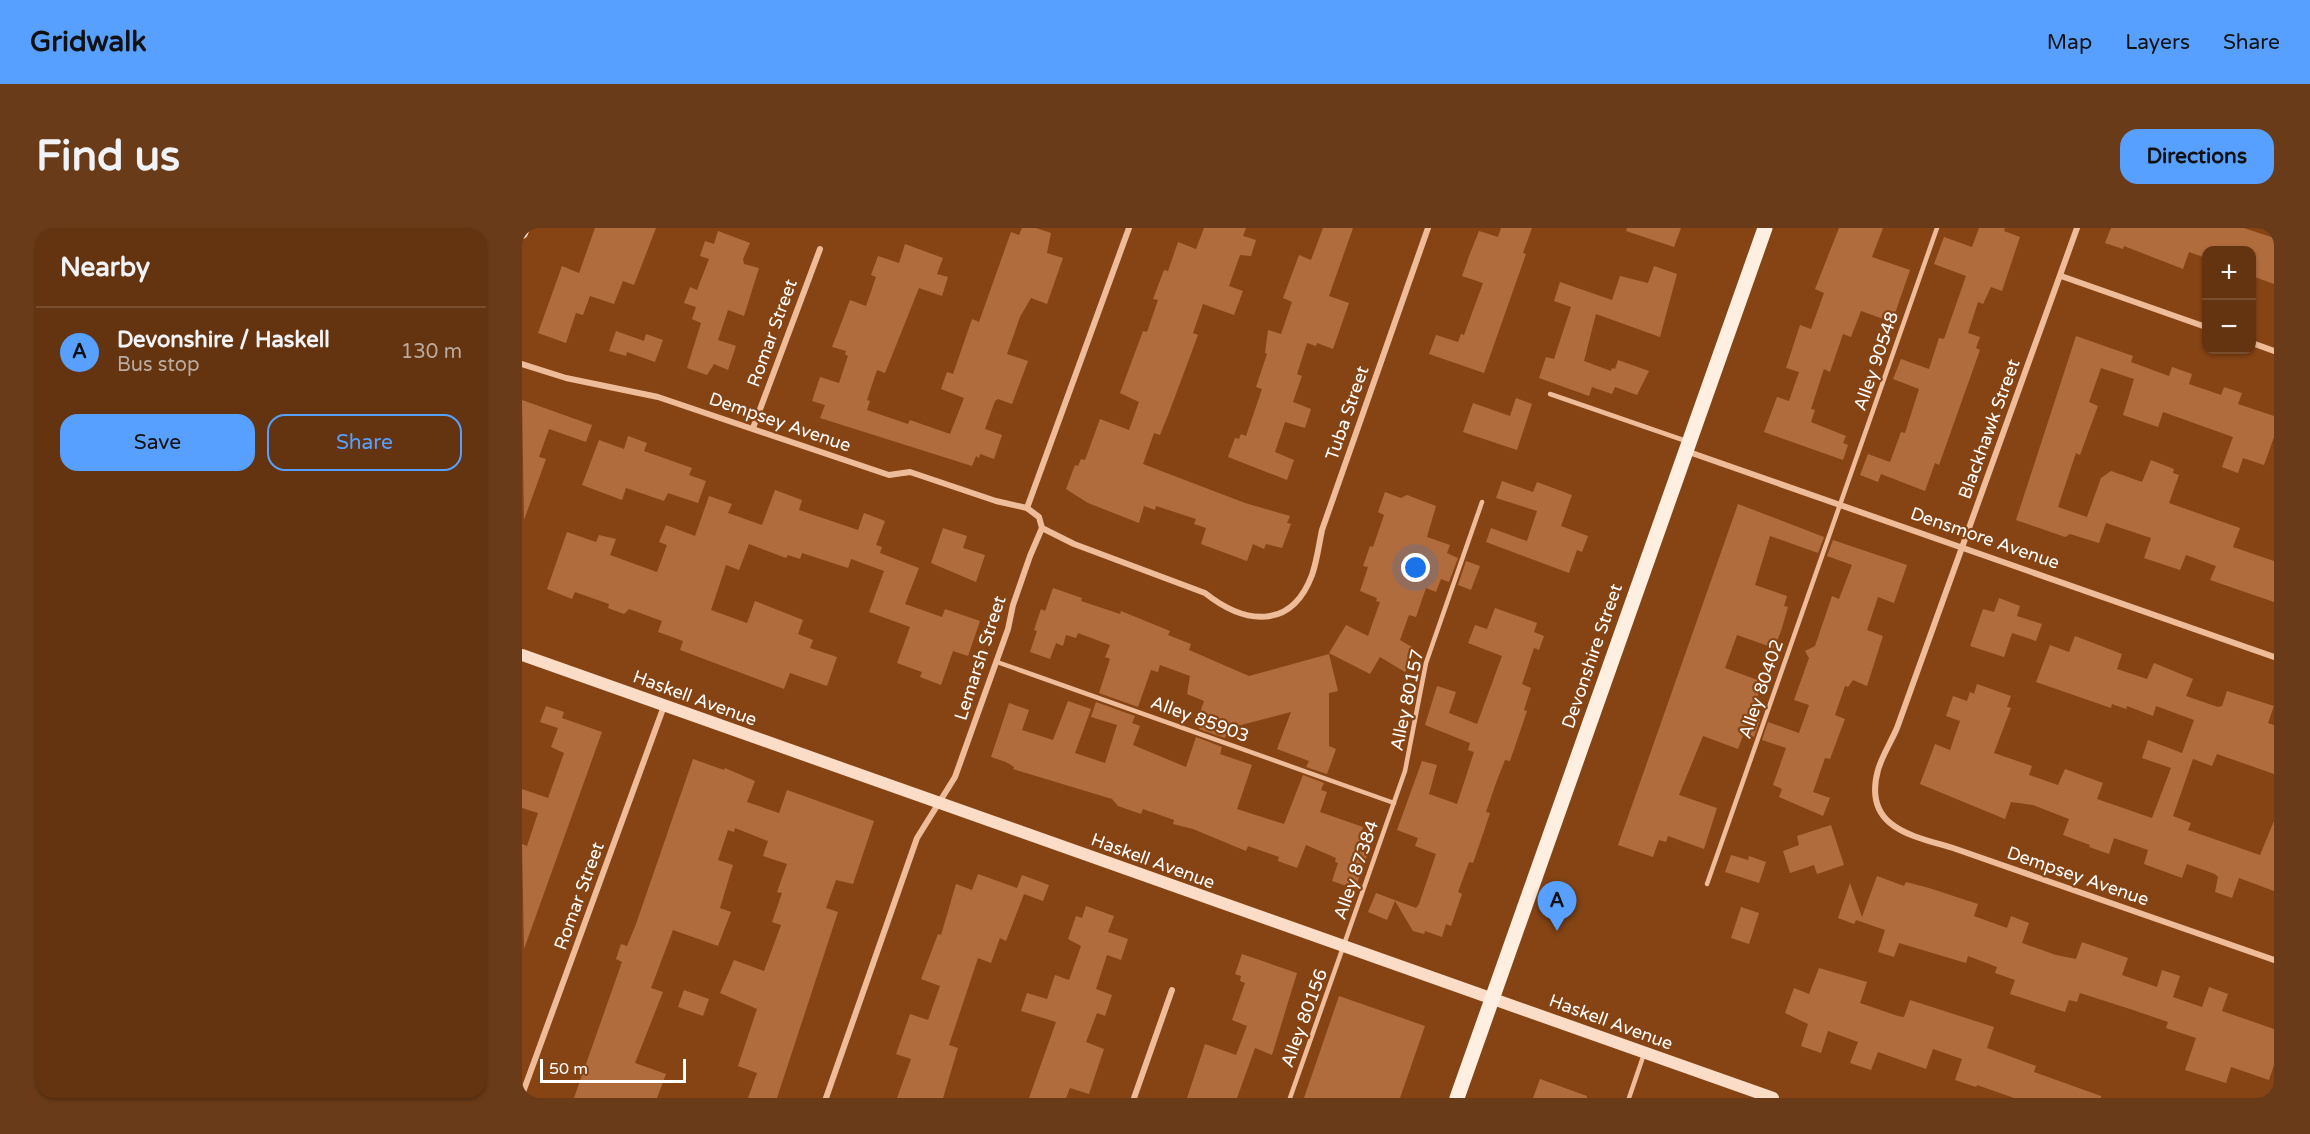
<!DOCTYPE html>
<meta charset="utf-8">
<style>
body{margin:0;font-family:"Varela Round",sans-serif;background:#6a3b18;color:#f1f3f6}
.controls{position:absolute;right:18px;top:18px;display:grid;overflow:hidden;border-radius:12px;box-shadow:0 2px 4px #0004}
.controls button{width:54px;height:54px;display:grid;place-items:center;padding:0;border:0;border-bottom:2px solid #784e2f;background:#64330f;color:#f1f3f6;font:30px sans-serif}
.scale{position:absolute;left:18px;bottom:15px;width:146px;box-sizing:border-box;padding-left:6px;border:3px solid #fff;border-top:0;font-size:16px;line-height:21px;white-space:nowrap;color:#fff;-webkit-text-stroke:4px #864414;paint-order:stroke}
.you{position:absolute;left:894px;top:340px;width:21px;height:21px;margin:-15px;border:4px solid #fff;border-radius:50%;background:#1a73e8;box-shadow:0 0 0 9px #1a73e833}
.badge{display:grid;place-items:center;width:39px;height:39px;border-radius:50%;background:#57a0ff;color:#111;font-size:20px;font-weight:700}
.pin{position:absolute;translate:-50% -50px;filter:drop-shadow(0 2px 3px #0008)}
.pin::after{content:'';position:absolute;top:32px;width:21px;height:18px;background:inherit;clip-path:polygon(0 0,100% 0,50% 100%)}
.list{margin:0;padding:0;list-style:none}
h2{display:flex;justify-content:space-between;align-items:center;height:78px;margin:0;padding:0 24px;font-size:26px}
h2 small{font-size:20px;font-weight:400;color:#bbaa9e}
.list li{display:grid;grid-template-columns:39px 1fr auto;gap:18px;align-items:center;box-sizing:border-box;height:90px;padding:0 24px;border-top:2px solid #784e2f}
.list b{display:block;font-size:22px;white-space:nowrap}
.list p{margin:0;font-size:20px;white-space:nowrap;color:#bbaa9e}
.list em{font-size:20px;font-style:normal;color:#bbaa9e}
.actions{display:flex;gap:12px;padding:18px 24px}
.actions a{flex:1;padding:14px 0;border:2px solid #57a0ff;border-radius:18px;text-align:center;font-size:21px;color:#57a0ff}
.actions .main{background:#57a0ff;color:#111}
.map{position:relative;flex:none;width:1752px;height:870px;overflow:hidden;border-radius:18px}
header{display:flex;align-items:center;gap:36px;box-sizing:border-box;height:84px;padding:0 30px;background:#57a0ff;color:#111}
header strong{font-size:28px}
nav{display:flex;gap:33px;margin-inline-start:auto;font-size:21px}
.intro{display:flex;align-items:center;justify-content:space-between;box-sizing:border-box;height:144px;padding:0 36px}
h1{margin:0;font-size:42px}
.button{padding:15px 27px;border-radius:18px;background:#57a0ff;color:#111;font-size:21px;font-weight:700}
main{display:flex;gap:36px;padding:0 36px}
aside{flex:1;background:#64330f;border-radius:18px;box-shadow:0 2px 4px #0004}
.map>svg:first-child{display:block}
.building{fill:#b16c3d}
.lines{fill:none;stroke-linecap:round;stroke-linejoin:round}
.lane{stroke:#efbc99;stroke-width:4.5}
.street{stroke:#efbc99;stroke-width:6}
.secondary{stroke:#fadcc7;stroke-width:12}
.primary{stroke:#ffefe1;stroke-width:15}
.labels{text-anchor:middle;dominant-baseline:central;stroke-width:4.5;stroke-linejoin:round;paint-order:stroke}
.street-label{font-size:18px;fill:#fff;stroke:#864414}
</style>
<header>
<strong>Gridwalk</strong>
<nav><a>Map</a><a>Layers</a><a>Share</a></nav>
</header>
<div class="intro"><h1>Find us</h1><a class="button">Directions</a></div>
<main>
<aside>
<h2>Nearby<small></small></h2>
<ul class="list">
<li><span class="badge">A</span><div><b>Devonshire / Haskell</b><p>Bus stop</p></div><em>130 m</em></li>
</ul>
<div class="actions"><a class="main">Save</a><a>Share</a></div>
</aside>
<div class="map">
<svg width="1752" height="870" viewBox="0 0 1752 870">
<rect width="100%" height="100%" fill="#864414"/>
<g class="building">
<path d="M73,0H134L112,57L101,53L92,76L68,68L61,87L54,85L44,115L16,105L40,38L57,45Z"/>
<path d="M500,0H514L529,5L525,25L541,30L525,76L509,70L498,89L485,126L506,133L490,176L476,171L473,173L463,201L480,207L472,231L458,226L457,230L454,228L450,238L298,190L303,177L290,173L298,149L317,155L326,128L323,126L324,123L310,119L328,72L344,78L354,49L349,47L356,28L377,35L383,16L421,30L415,46L426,49L420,68L397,60L363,145L355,142L345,172L348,173L345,182L386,196L388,192L428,206L442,170L419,161L425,144L431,146L450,91L457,94L489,4L497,7Z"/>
<path d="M682,0H724L721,8L734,12L729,28L718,27L707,58L721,63L712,87L681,76L671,105L676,107L648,182L638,207L632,205L621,236L723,275L768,288L765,295L769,296L760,320L744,316L742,321L731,316L725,333L679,316L684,300L672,296L674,291L634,278L633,282L622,278L617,295L566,275L544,261L553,237L556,238L559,231L563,232L578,191L607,202L617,174L598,165L621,103L625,104L636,72L631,71L642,42L646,43L656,14L674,21Z"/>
<path d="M801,0H831L807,68L827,75L811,121L795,115L794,118L785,115L775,146L780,148L771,174L789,181L783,200L763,194L753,224L772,232L765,252L706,229L713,210L717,211L719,206L724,208L740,161L734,159L745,126L743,125L746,102L759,106L770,74L761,70L777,27L789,32Z"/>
<path d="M979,0H1010L1001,25L1004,26L962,145L907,126L914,107L936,114L939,106L942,107L961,55L940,48L947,28L957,3L976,9Z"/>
<path d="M1105,0H1159L1152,19L1104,3Z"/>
<path d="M1317,0H1361L1350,29L1388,42L1370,94L1339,83L1329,109L1321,106L1308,144L1302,141L1289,181L1293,182L1289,194L1324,208L1321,215L1326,217L1321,232L1242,204L1255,169L1267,173L1277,144L1264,140L1278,97L1289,101L1302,65L1293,61Z"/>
<path d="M1457,0H1483L1482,3L1498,9L1480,63L1469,59L1461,76L1456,74L1446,105L1458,109L1454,120L1458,122L1417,237L1413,235L1403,263L1359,246L1356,254L1338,247L1346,226L1368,234L1379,204L1383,205L1397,161L1371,151L1379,131L1407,141L1417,110L1422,111L1444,48L1412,36L1422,9L1450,19Z"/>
<path d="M1589,0H1722L1752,10V56L1730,48V22H1684V30L1667,24L1661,41L1602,18L1601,21L1583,15Z"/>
<path d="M196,3L228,15L221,31L222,36L237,40L222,88L206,82L196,112L214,118L206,142L192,136L185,147L165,140L179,95L170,91L174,79L162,75L168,59L175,62L187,31L178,28L183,13L192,16Z"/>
<path d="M1132,38L1155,46L1138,109L1074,86L1062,133L1089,143L1090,140L1093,141L1096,132L1127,143L1115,167L1093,159L1090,166L1070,159L1067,168L1017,150L1024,129L1032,131L1049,79L1032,73L1038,54L1090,72L1098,48L1126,55Z"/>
<path d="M94,103L122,113L124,106L141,112L133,134L105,124L104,128L87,123Z"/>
<path d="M1554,108L1611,128L1609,134L1647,148L1650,139L1670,146L1667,156L1699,167L1702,159L1720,165L1716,176L1752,188V209L1742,237L1721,230L1716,245L1700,239L1711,209L1641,184L1636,199L1601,187L1612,151L1579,140L1567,174L1576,178L1558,227L1554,225L1536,279L1565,289L1579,250L1589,243L1620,254L1629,232L1652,241L1651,245L1657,247L1647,275L1718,300L1711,319L1752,333V374L1688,352L1694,338L1664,327L1658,342L1622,330L1629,310L1584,295L1577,315L1548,306L1543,309L1494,292Z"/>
<path d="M994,170L1010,176L995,222L941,204L951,175L988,188Z"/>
<path d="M0,172L70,197L64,214L27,201L17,229L24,231L2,292Z"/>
<path d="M106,208L125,215L122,223L170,240L167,247L184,253L176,275L146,265L142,273L104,260L100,272L60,257L77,212L102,221Z"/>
<path d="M980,253L1011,264L1015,254L1050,267L1039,298L1066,308L1060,324L1055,322L1047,345L964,314L969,300L1005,313L1015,283L974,270Z"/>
<path d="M253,262L280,272L277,282L336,302L342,285L363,293L354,317L360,319L358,325L397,340L383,376L420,389L423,381L458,393L446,428L431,423L419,457L398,449L400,444L375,435L388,399L347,384L362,343L329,331L326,340L280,325L278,331L266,327L264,330L227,316L217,342L204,337L189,382L225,395L233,373L281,392L276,406L291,412L288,420L315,429L305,458L268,445L262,461L158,422L161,413L136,404L140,393L107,381L102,386L86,380L87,376L53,364L50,371L25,361L45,304L74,314L77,307L94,311L88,327L135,344L145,317L137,314L144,297L173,308L187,268L210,276L206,285L240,297Z"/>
<path d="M863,264L879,270L885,267L914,278L905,309L928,317L925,325L936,330L927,354L919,351L914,364L904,360L894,389L887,387L878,412L895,422L883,444L858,429L848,446L807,425L824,397L846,408L858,374L854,373L855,370L838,363L846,339L841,338L848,318L851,319L862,287L856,284Z"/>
<path d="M1216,276L1302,309L1296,325L1248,308L1233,357L1265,368L1262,378L1266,379L1259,403L1252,420L1215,407L1203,440L1241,454L1228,488L1238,491L1232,509L1222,505L1216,521L1181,508L1157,567L1195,580L1182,621L1146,608L1144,614L1137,612L1131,629L1096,617Z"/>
<path d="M421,300L445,308L441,320L463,327L454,354L409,335Z"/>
<path d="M1311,312L1385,337L1372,375L1356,369L1345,402L1361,408L1345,458L1331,452L1326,459L1323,458L1313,487L1323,491L1308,531L1303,530L1291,564L1308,570L1301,588L1257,569L1260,561L1251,557L1264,520L1240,512L1246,494L1277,505L1287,477L1272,472L1287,430L1283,423L1293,418L1310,368L1317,371L1330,337L1305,328Z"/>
<path d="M944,333L958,338L949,362L936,357Z"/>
<path d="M531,360L560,370L559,373L598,386L599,383L648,403L646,407L669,416L667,422L727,448L807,426L816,463L807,465V518L814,521L805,546L784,539L787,533L755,521L769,484L707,500L703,510L677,501L679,494L675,493L682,473L665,466L668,448L638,437L636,444L629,442L616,479L577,465L588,431L583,429L588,417L556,405L554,410L544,407L541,418L534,415L528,431L508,424L515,403L512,402L519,381L523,383Z"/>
<path d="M1477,370L1498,378L1495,388L1520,396L1514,413L1490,405L1482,429L1448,418L1461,381L1472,384Z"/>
<path d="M973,380L1015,395L1012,404L1022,408L1017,422L1012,420L1000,456L1009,460L1002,482L1005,483L988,533L983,532L974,555L964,584L968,585L961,606L951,635L947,634L936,664L940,666L929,698L924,696L920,709L903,703L902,706L891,703L873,673L865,692L846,684L854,665L894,680L897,676L914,626L893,618L896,610L875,602L900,533L915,537L907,566L935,576L952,524L946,522L948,515L903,497L915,458L934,464L927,485L955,496L980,428L946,415L953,397L965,401Z"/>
<path d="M1553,408L1600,426L1595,441L1625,451L1632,435L1671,451L1664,468L1696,479L1700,478L1705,463L1752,478L1746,495L1752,497V546L1695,526L1690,538L1671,531L1651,588L1669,595L1666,602L1738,627L1752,593V663L1717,650L1710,670L1693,664L1696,649L1693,646L1665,636L1660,650L1622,636L1626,622L1592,610L1587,626L1567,619L1568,617L1541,607L1547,591L1511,577L1489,574L1483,591L1398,556L1413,516L1428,522L1438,493L1424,488L1431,468L1445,473L1448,464L1452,466L1455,456L1489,468L1485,479L1489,480L1472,525L1510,538L1507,547L1536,557L1543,541L1581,555L1575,571L1630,590L1649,540L1620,530L1626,512L1660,525L1672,492L1634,478L1631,488L1605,478L1604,481L1590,476L1589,480L1514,454L1528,417L1547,424Z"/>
<path d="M546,473L569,481L553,525L583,535L595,497L569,489L574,474L613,488L610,495L618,498L611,517L664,539L674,509L700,519L698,526L730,537L715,581L762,596L781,547L802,555L799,562L805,564L798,584L841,599L840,604L852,608L833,661L810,653L816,635L813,634L814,630L784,617L775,640L756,633L757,629L726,618L724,623L671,601L651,596L652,592L621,581L619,586L596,578L590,571L491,541L492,539L484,534L469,529L487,475L507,482L500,502L531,512Z"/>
<path d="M24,478L42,484L40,490L80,504L2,721L0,616L5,618L16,585L0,580V561L26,570L42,525L29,519L36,500L18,494Z"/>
<path d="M171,531L202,542L203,540L233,553L225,574L257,585L265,562L352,593L331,656L314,652L304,680L316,684L255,870H226L235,845L216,838L235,781L198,765L212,732L242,743L259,697L250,694L260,665L255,664L265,636L241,628L246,613L213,600L212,604L206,602L196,632L211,637L198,680L209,684L196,718L151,702L129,760L141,764L113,835L144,846L135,870H52L100,734L94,731L99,716L105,718L114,696Z"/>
<path d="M1309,597L1322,637L1295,646L1292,637L1268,645L1261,623L1277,617L1275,608Z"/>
<path d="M1209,627L1226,632L1227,628L1244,634L1237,655L1203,644Z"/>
<path d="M456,646L495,660L500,647L527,657L521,673L502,666L484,713L478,710L469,735L456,730L427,817L436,820L421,870H375L389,831L374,826L388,786L406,792L418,758L399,751L416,706L419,707L434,656L450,662Z"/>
<path d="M1355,648L1382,658L1384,654L1407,660L1456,676L1452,688L1485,700L1489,688L1507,695L1500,715L1534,727L1554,731L1560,714L1606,730L1600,747L1635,759L1640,742L1658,748L1651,769L1680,779L1687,759L1706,766L1700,783L1752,801V837L1747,852L1709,839L1704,855L1663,842L1674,810L1644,800L1646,794L1611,782L1558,765L1555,774L1547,772L1543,784L1488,766L1493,752L1473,745L1475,739L1446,728L1444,735L1377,715L1372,729L1356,724L1363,702L1334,692L1332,696L1316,690L1328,655L1340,689Z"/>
<path d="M564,678L592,688L586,704L606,711L599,732L585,727L574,761L590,767L583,788L575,785L564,814L582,821L567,866L548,860L544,870H507L534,794L499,783L505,765L525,771L533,747L547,752L559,718L546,711L554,688L560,690Z"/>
<path d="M1219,679L1237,685L1227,716L1209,710Z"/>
<path d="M720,726L775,745L750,827L733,820L715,870H665L683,816L714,827L725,798L710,792L723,755L718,753L719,748L713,746Z"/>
<path d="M1297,740L1345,754L1338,775L1376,788L1382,789L1388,772L1472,799L1465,820L1514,838L1512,844L1579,868V870H1492L1455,857L1454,859L1433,852L1440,831L1411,821L1404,841L1356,824L1349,842L1328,835L1336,814L1306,803L1299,825L1279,818L1286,796L1263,785L1272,760L1287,766Z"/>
<path d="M162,762L187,771L181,788L156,779Z"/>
<path d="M817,768L903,798L878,870H782Z"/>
<path d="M1018,851L1065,868V870H1011Z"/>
</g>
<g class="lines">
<g class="lane">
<path d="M1028,166L1164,213"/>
<path d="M475,434L872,575"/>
<path d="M1185,656L1415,0"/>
<path d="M768,870L883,543L904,435L960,274"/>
<path d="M1107,870L1122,826"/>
</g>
<g class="street">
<path d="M1555,0L1375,500C1369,514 1360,528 1356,542C1340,600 1391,608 1431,620L1752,732"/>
<path d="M1539,48L1684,99"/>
<path d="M1730,115L1752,123"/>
<path d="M0,136L44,150L136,169L367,247L388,244L474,273L505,280"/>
<path d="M231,200L298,21"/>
<path d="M1164,223L1752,429"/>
<path d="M520,300L552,316L683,365C722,396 769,403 790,347C795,333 797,316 800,302L906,0"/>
<path d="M0,867L142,478"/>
<path d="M304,870L395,610L433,549L486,401L491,377L508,328L520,300L517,289L505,280L607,0"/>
<path d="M612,870L650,762"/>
</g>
<g class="secondary">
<path d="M0,5L2,0"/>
<path d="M0,427L1251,870"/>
</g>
<path class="primary" d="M935,870L1243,0"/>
</g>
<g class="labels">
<g class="street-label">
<text transform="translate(250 105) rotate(-70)">Romar Street</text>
<text transform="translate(1354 133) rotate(-71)">Alley 90548</text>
<text transform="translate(825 185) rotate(-71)">Tuba Street</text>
<text transform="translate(258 194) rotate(19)">Dempsey Avenue</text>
<text transform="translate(1467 201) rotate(-70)">Blackhawk Street</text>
<text transform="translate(1463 310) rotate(19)">Densmore Avenue</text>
<text transform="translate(1070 428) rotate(-71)">Devonshire Street</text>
<text transform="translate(458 430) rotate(-72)">Lemarsh Street</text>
<text transform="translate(1239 461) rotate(-71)">Alley 80402</text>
<text transform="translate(173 470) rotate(20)">Haskell Avenue</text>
<text transform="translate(885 472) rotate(-78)">Alley 80157</text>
<text transform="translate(678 491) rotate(20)">Alley 85903</text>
<text transform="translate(631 633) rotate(20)">Haskell Avenue</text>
<text transform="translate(834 642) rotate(-71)">Alley 87384</text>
<text transform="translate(1556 648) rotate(19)">Dempsey Avenue</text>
<text transform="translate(57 668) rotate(-70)">Romar Street</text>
<text transform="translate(782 790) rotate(-70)">Alley 80156</text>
<text transform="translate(1089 794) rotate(20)">Haskell Avenue</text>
</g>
</g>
</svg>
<div class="controls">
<button>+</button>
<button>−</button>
</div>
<div class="scale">50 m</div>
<div class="you"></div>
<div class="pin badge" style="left:1035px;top:703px">A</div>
</div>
</main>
